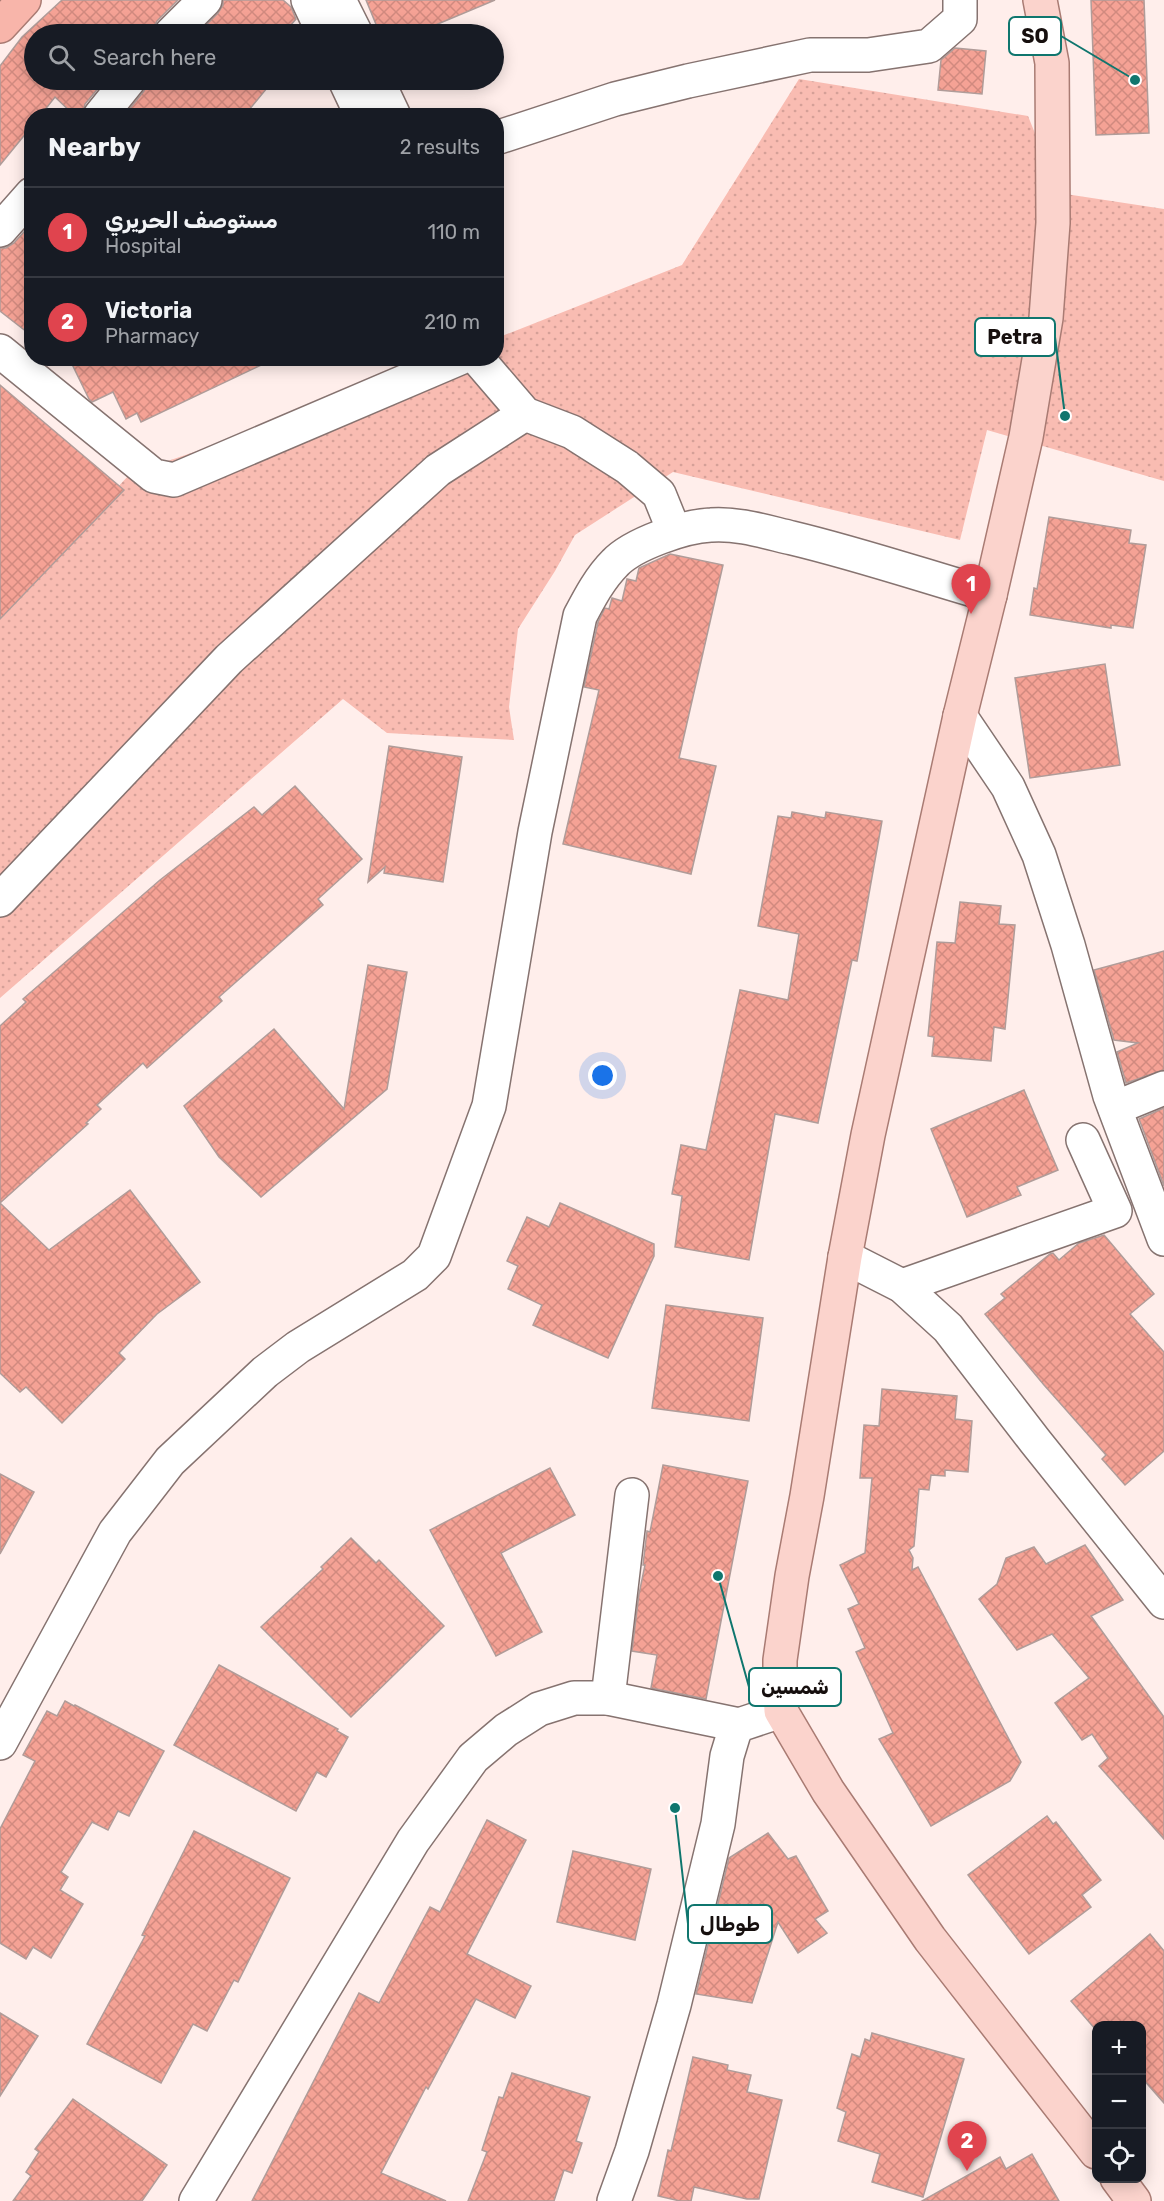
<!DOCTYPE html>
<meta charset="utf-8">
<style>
body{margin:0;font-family:Rubik,"Noto Sans Arabic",sans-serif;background:#20242c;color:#f1f3f6}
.controls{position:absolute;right:18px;bottom:18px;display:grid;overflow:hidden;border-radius:12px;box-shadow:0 3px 15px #0003}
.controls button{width:54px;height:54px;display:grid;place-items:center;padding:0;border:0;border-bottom:2px solid #363941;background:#171b24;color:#f1f3f6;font:30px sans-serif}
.you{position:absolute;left:603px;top:1076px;width:21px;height:21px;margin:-15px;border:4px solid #fff;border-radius:50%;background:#1a73e8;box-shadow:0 0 0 9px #1a73e833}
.badge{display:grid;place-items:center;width:39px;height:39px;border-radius:50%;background:#8eafc8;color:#fff;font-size:20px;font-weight:700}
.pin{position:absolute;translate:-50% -50px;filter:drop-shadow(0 2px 3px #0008)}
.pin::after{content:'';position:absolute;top:32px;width:21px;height:18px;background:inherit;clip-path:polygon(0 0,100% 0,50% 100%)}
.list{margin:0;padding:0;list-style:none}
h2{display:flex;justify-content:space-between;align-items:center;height:78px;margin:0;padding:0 24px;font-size:26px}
h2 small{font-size:20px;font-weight:400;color:#9ea1a6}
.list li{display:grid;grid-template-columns:39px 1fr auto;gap:18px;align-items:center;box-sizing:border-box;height:90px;padding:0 24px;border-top:2px solid #363941}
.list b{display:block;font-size:22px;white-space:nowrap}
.list p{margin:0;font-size:20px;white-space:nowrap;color:#9ea1a6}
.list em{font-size:20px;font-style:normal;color:#9ea1a6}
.icon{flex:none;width:33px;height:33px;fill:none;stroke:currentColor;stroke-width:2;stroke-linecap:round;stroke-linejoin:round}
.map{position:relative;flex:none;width:1164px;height:2201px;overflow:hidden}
.search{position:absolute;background:#171b24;box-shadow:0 3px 15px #0003;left:24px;top:24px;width:480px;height:66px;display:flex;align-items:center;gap:15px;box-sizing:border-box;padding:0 21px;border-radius:33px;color:#9ea1a6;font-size:22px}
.panel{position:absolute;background:#171b24;box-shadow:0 3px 15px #0003;left:24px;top:108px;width:480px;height:258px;border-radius:24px}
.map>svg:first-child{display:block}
.grass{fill:url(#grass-dots)}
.building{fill:url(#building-cross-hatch);stroke:#b09c99;stroke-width:1.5}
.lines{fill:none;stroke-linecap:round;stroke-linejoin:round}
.minor-casing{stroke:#867370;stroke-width:36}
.major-casing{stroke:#a97b73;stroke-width:36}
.highway-casing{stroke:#a97b73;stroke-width:36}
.minor{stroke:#fff;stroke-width:33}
.major{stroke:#fbd3cc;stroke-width:33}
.highway{stroke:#f8b5aa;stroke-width:33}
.leader{fill:none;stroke:#0f766e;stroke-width:2}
.callout-dot{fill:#0f766e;stroke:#fff;stroke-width:2}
.callout{fill:#fff;stroke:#0f766e;stroke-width:2}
.callout-label{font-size:20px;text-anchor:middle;font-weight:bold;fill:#160f0e}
</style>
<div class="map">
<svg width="1164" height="2201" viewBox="0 0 1164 2201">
<defs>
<pattern id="grass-dots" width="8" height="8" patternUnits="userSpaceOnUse" patternTransform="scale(1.5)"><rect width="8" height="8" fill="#f9bcb2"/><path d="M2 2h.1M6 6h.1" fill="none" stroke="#d5a098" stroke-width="1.8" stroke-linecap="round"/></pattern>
<pattern id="building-cross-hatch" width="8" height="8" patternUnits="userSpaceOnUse" patternTransform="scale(1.5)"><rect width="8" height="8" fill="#f5a295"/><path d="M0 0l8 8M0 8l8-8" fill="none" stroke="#d18a7f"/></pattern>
</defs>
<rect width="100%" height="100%" fill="#ffeeeb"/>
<path class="grass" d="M799,79L1028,116L1059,193L1164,209V481L987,430L960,540L673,472L575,535L555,571L518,629L509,707L514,740L387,733L343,699L0,998V612L130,474L290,419L496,358L497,338L682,265Z"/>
<g class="building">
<path d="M62,0H178L157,21L153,29V34H34V80H105L85,104L82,116H75L55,97L40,116H32V126L0,165V66L22,37Z"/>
<path d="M223,0H283L291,7L296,19L283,34H197L218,13L223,5Z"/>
<path d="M366,0H495L414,34H380Z"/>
<path d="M1091,0H1144L1149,133L1096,135Z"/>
<path d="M955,48L986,51L982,94L938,90L941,60Z"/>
<path d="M147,80H269L272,82L244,116H124L144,91Z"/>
<path d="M32,223V336L0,311V248H6L14,243Z"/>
<path d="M69,358H276L141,422L137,413L126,419L113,392L92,402L89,399Z"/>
<path d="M0,385L124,490L0,619Z"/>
<path d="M1049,517L1131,530L1129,543L1146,545L1133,628L1111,625V628L1030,615L1034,588L1037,589Z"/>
<path d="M670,554L723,565L679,758L716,766L691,874L563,844L599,690L584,687L598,622L605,608L609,609L612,598L622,601L627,579L636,581L639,568Z"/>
<path d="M1105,664L1120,765L1030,778L1015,678Z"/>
<path d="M389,746L462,757L443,882L384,873L385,867L368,882Z"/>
<path d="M295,786L362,859L318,899L323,905L219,997L222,1001L147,1068L143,1063L97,1105L101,1109L86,1123L88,1124L0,1203L49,1250L130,1190L200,1282L157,1314L119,1353L125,1359L62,1423L26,1387L20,1392L0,1373V1026L26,1002L23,999L160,880L254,807L262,815Z"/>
<path d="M792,812L825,818L826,812L882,821L857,961L852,960L818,1123L775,1114L749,1260L675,1247L682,1196L672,1194L681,1145L706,1150L740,990L788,1000L799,934L758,926L778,816L791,818Z"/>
<path d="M960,902L1001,906L999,924L1015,925L1005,1029L994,1027L991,1061L932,1056L934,1037L928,1036L937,942L955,943Z"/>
<path d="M1164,951V1070L1126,1083L1117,1052L1138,1043L1114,1040L1094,970Z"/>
<path d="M368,965L407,972L387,1089L261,1197L219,1157L184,1106L274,1029L344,1109Z"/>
<path d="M1024,1090L1058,1170L1017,1187L1021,1195L967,1217L931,1129Z"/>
<path d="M1164,1108V1186L1139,1119Z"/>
<path d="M560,1203L654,1244V1256L608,1358L533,1325L542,1305L508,1289L518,1266L507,1261L527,1217L549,1227Z"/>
<path d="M1104,1235L1154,1294L1130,1314L1164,1352V1451L1125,1485L1102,1459L1106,1455L1044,1385L985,1314L1005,1298L1001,1294L1050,1254L1053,1253L1059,1260L1079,1243Z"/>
<path d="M666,1305L763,1318L749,1421L652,1408Z"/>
<path d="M882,1389L957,1396L955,1419L972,1421L968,1472L945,1470V1476L931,1475L929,1490L919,1489L914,1546L909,1550L913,1558L912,1570L918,1567L1021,1762L1010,1781L931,1826L879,1739L893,1733L856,1652L865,1648L848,1609L859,1604L840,1565L865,1553L872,1478H860L864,1425L879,1426Z"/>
<path d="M663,1465L748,1481L706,1699L651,1688L657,1655L632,1651L639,1594L645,1565H643L647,1531L650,1532Z"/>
<path d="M550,1468L575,1515L501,1553L542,1632L496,1656L430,1530Z"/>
<path d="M0,1474L34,1492L0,1554Z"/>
<path d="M351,1538L376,1563L379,1560L444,1626L351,1717L261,1627L323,1569L321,1567Z"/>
<path d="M1085,1545L1123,1600L1091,1616L1164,1717V1839L1099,1766L1108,1758L1092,1734L1082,1740L1055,1703L1089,1678L1052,1634L1017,1650L979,1599L997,1584L1006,1558L1034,1547L1046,1564Z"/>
<path d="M219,1665L338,1729L337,1731L348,1737L326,1777L317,1772L296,1811L174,1745Z"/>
<path d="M65,1701L74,1706L75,1705L164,1751L129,1816L118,1811L108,1830L92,1822L61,1872L68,1877L60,1890L83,1904L51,1958L33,1947L26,1959L0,1943V1829L35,1761L23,1755L47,1711L57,1716Z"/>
<path d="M1047,1816L1053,1824L1056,1822L1101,1880L1082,1895L1091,1907L1029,1954L968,1875Z"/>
<path d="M487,1820L526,1840L467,1954L531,1986L515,2018L476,1999L428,2089L426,2087L381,2173L446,2201H252L359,1993L379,2003L430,1907L440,1912Z"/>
<path d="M194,1831L290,1878L238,1982L234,1980L207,2031L193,2024L161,2083L87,2044L145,1936L142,1935Z"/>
<path d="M768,1833L788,1859L796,1856L828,1911L815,1919L827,1933L798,1953L778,1922L752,2003L696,1994L729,1858Z"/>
<path d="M573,1851L651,1869L635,1940L557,1922Z"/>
<path d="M1150,1934L1164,1951V2103L1142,2078V2025H1096V2030L1071,2001Z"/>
<path d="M0,2013L38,2036L0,2096Z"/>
<path d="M872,2033L964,2059L923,2197L872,2182L880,2154L838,2141L846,2112L837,2108L852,2054L860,2057L865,2039L870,2041Z"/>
<path d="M693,2057L728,2065L727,2070L751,2075L747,2092L782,2100L759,2199H747L694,2187L691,2201H680L658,2196L668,2150L671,2151Z"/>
<path d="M512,2073L590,2097L576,2141L582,2143L572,2173L564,2170L554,2201H468L487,2152L482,2150L499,2097L503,2098Z"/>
<path d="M73,2099L167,2165L142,2201H13L31,2176L26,2172L39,2152L35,2149Z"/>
<path d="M1032,2154L1059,2201H922L1000,2157L1006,2169Z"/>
</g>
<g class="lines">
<g class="minor-casing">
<g id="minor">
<path d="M308,0L324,34"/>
<path d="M339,0L356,34"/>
<path d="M171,34L205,0"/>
<path d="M345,80L362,116"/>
<path d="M377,80L394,116"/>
<path d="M100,116L129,80"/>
<path d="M496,138L615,99L688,81L810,55H868L929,46L960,19V0"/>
<path d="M0,230L32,194"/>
<path d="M0,351L154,476L174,480L460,358"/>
<path d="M477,358L525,414L572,432L627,467L659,494L674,531"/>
<path d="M960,716L1008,787L1039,855L1068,945L1110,1096L1164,1239"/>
<path d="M0,900L229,659L438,470L525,414"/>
<path d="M1115,1108L1164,1088"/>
<path d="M845,1257L902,1286L948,1328L1035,1441L1164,1602"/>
<path d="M902,1286L1115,1211L1083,1140"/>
<path d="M608,1698L632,1495"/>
<path d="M0,1743L115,1532L170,1461L265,1372L298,1347L415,1275L434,1256L489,1106L535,832L580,616C590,597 600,578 615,563C633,544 685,526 711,525C738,523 766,532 792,538C859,554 924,576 990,595"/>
<path d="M196,2201L413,1841L473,1758L506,1730L539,1709L574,1698H608L739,1725"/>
<path d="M614,2201L632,2151L674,2005L718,1824L727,1756L734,1733L739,1725L781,1711"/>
</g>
</g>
<g class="major-casing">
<g id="major">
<path d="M1040,0L1052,63L1053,223L1046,318L1026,437L990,595L960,716L868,1135L845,1257L807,1496L792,1576L780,1660V1686L781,1711L828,1791L930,1939L1096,2152"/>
<path d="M1117,2178L1134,2201"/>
</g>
</g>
<g class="highway-casing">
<path id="highway" d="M0,26L24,0"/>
</g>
<use href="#minor" class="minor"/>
<use href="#major" class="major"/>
<use href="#highway" class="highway"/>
</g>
<path class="leader" d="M1135 80L1061 36M1065 416L1055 337M718 1576L749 1687M675 1808L688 1924"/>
<g class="callout-dot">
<circle cx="1135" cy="80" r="6"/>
<circle cx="1065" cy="416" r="6"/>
<circle cx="718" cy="1576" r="6"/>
<circle cx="675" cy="1808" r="6"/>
</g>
<g class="callout">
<rect x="1009" y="17" width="52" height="38" rx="6"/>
<rect x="975" y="318" width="80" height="38" rx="6"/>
<rect x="749" y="1668" width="92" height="38" rx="6"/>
<rect x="688" y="1905" width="84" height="38" rx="6"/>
</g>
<g class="callout-label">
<text x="1035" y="43">SO</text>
<text x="1015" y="344">Petra</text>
<text x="795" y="1694">شمسين</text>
<text x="730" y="1931">طوطال</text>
</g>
</svg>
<div class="controls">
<button>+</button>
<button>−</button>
<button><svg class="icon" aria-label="locate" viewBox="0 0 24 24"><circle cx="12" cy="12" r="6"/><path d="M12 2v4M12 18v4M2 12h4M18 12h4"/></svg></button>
</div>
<div class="you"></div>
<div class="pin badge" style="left:971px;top:614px;background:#e0444e">1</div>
<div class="pin badge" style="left:967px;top:2171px;background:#e0444e">2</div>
<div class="search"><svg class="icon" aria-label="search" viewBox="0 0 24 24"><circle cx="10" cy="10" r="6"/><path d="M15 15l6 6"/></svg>Search here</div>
<section class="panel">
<h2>Nearby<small>2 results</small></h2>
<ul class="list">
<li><span class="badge" style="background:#e0444e">1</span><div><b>مستوصف الحريري</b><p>Hospital</p></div><em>110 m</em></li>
<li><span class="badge" style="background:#e0444e">2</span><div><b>Victoria</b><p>Pharmacy</p></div><em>210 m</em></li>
</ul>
</section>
</div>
